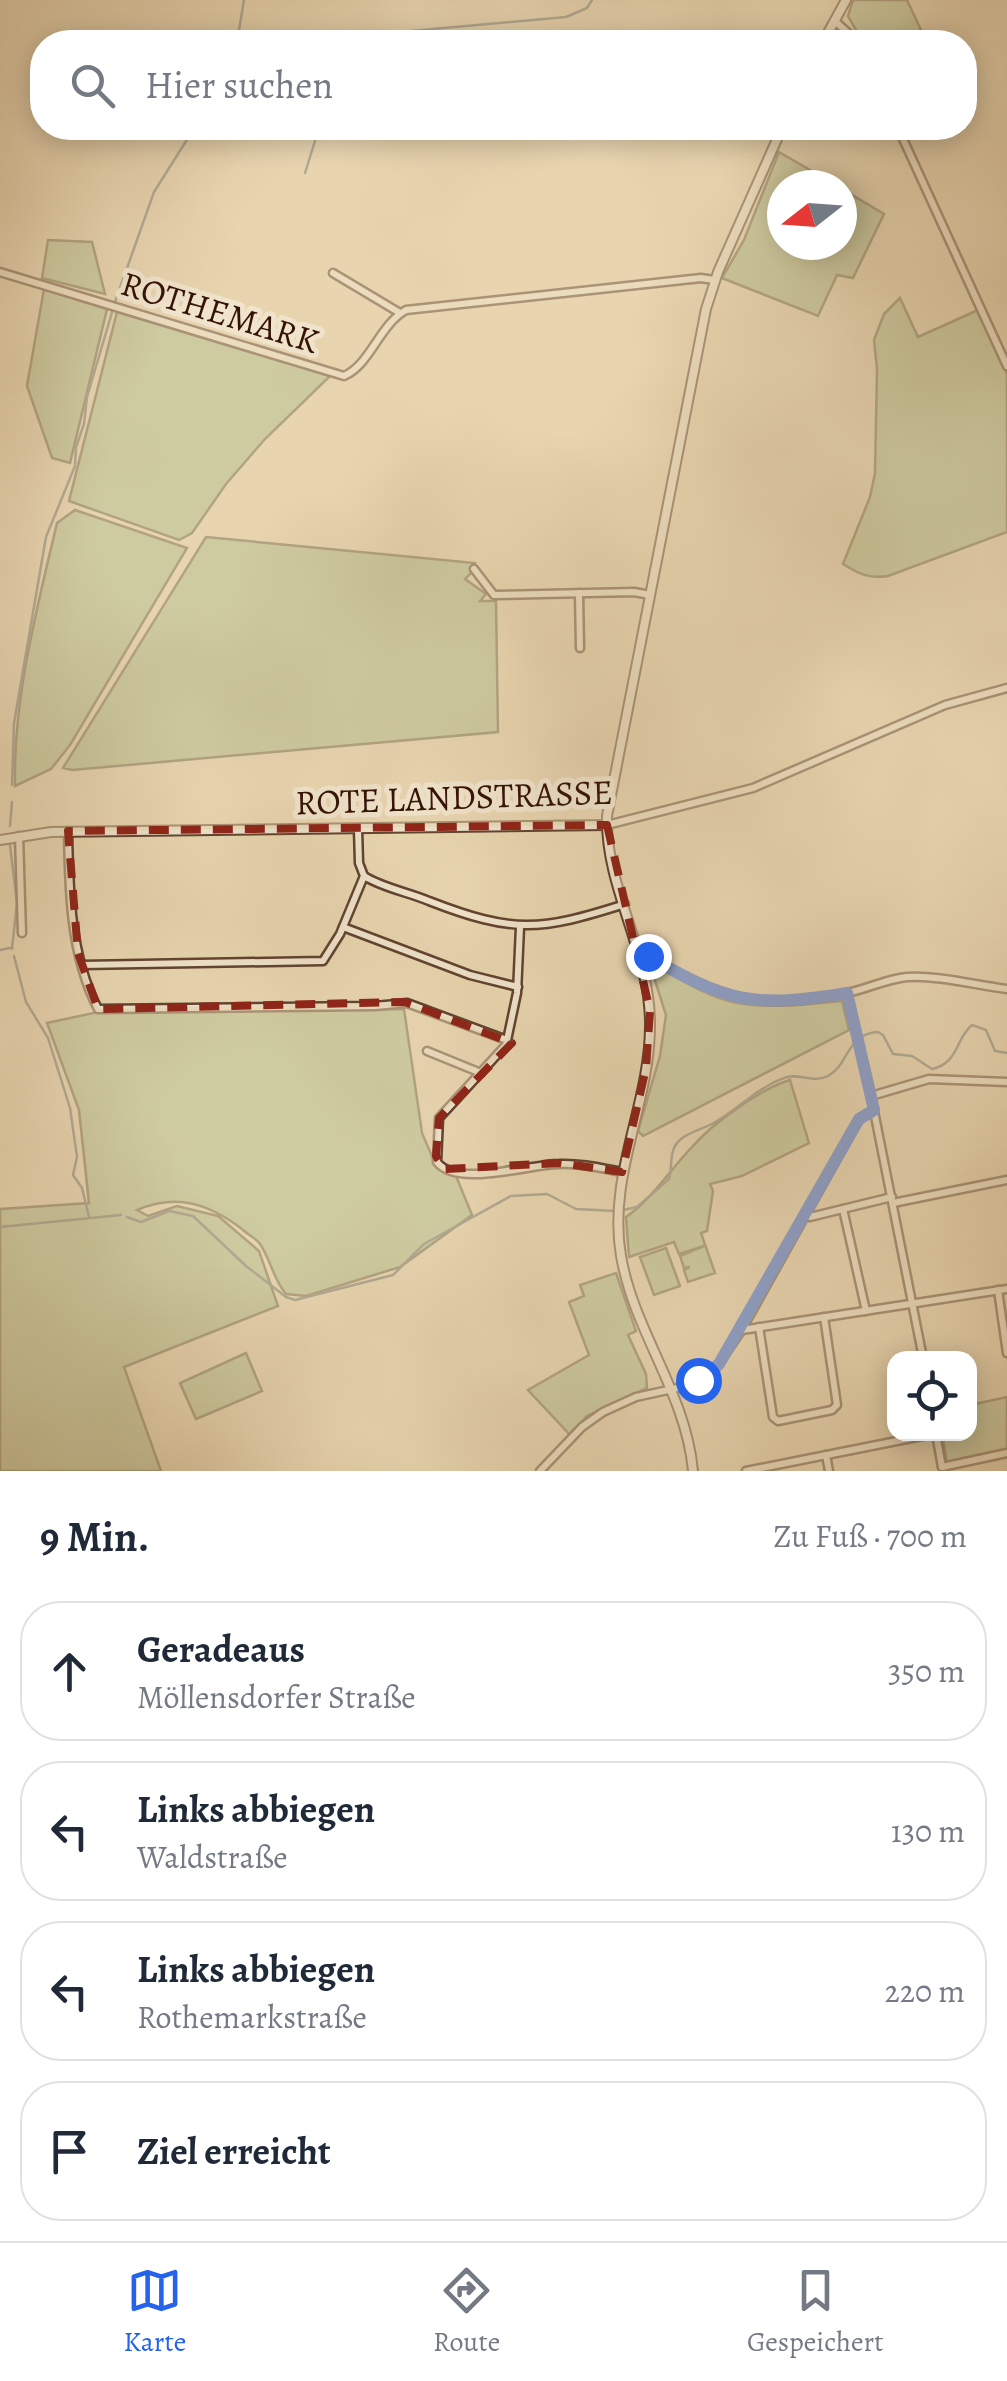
<!DOCTYPE html>
<html lang="de">
<meta charset="utf-8">
<style>
body{margin:0;font-family:Alegreya,serif;background:#f6f6f7;color:#1f2937}
.controls{position:absolute;right:30px;bottom:30px;display:grid;overflow:hidden;border-radius:20px;box-shadow:0 5px 25px #0003}
.controls button{width:90px;height:90px;display:grid;place-items:center;padding:0;border:0;border-bottom:2px solid #e0e1e3;background:#fff;color:#1f2937;font:50px sans-serif}
.compass{position:absolute;left:767px;top:170px;width:90px;height:90px;border-radius:50%;background:#fff;box-shadow:0 5px 25px #0003;rotate:253deg}
.stop{position:absolute;width:30px;height:30px;margin:-22px;border:8px solid #2563eb;border-radius:50%;background:#fff}
.stop.end{background:#2563eb;border-color:#fff;box-shadow:0 2px 10px #0008}
.list{margin:0;padding:0;list-style:none}
h2{display:flex;justify-content:space-between;align-items:center;height:130px;margin:0;padding:0 40px;font-size:42px}
h2 small{font-size:32px;font-weight:400;color:#747a83}
.list li{display:grid;grid-template-columns:65px 1fr auto;gap:30px;align-items:center;box-sizing:border-box;height:140px;margin:0 20px 20px;padding:0 20px;border:2px solid #e0e1e3;border-radius:40px}
.list b{display:block;font-size:38px;white-space:nowrap}
.list p{margin:0;font-size:32px;white-space:nowrap;color:#747a83}
.list em{font-size:32px;font-style:normal;color:#747a83}
.icon{flex:none;width:55px;height:55px;fill:none;stroke:currentColor;stroke-width:2;stroke-linecap:round;stroke-linejoin:round}
.map{position:relative;flex:none;width:1007px;height:1471px;overflow:hidden}
.search{position:absolute;background:#fff;box-shadow:0 5px 25px #0003;left:30px;right:30px;top:30px;height:110px;display:flex;align-items:center;gap:25px;box-sizing:border-box;padding:0 35px;border-radius:40px;color:#747a83;font-size:38px}
.sheet{height:770px;background:#fff}
nav{display:flex;justify-content:space-around;align-items:center;box-sizing:border-box;height:140px;border-top:2px solid #e0e1e3;background:#fff;font-size:28px;color:#747a83}
nav a{display:grid;justify-items:center;gap:5px}
nav .on{color:#2563eb}
.map>svg:first-child{display:block}
.green{fill:#b1bf8f;stroke:#72684a;stroke-width:2.5}
.lines{fill:none;stroke-linecap:round;stroke-linejoin:round}
.stream{stroke:#71756f;stroke-width:2.5}
.minor-casing{stroke:#614330;stroke-width:11}
.tertiary-casing{stroke:#614330;stroke-width:12}
.minor{stroke:#f0e4cc;stroke-width:6}
.tertiary{stroke:#f0e4cc;stroke-width:8}
.route{stroke:#2563eb;stroke-width:12}
.marked{fill:none;stroke:#8f2418;stroke-width:8;stroke-dasharray:20 12;stroke-linejoin:round}
.labels{text-anchor:middle;dominant-baseline:central;stroke-width:10;stroke-linejoin:round;paint-order:stroke}
.street-label{font-size:35px;fill:#341205;stroke:#f0e4cc}
</style>
<div class="map">
<svg width="1007" height="1471" viewBox="0 0 1007 1471">
<rect width="100%" height="100%" fill="#e8d6b0"/>
<filter id="stains"><feTurbulence type="fractalNoise" baseFrequency=".002" numOctaves="4"/><feColorMatrix values="0 0 0 0 .2 0 0 0 0 .09 0 0 0 0 .02 0 0 0 .5 -.17"/></filter>
<radialGradient id="worn" r=".72"><stop offset=".6" stop-color="#630" stop-opacity="0"/><stop offset="1" stop-color="#630" stop-opacity=".3"/></radialGradient>
<g class="green">
<path d="M853,0H907L921,30L893,42H863L848,16Z"/>
<path d="M779,152L836,185H782V245H842V189L884,214L853,278L837,275L818,316L722,278L744,240Z"/>
<path d="M48,240L92,242L105,294L42,278Z"/>
<path d="M44,289L107,309L70,463L52,458L27,386Z"/>
<path d="M900,298L918,337L978,310L1007,374V532L888,576C869,579 859,574 843,564L870,497L875,473L877,369L874,340L884,314Z"/>
<path d="M117,312L330,376L265,439L226,484L192,533L179,540L69,501Z"/>
<path d="M75,510L187,548L70,745L51,769L15,786C13,697 37,609 57,523Z"/>
<path d="M206,537L475,563L473,571L465,579L486,594L480,601H496L498,732L72,770L63,768Z"/>
<path d="M656,966C681,980 708,997 737,1003C771,1009 808,1004 842,1001L849,1030L643,1136L638,1131L660,1056L666,1015L652,971Z"/>
<path d="M404,1009L422,1133L437,1168L456,1176L472,1215L400,1267L306,1296L286,1294C273,1279 271,1260 260,1244C257,1239 247,1234 242,1229C209,1204 178,1193 137,1210L148,1216L177,1206L218,1216L259,1251L278,1306L124,1367L161,1471H0V1209L89,1203L79,1110L47,1023L98,1012Z"/>
<path d="M790,1080L809,1143L742,1176L710,1184L713,1191L707,1231L701,1233L715,1273L688,1282L684,1270L690,1267L684,1268L680,1256L704,1246L679,1254L674,1242L629,1257L626,1217C653,1198 669,1171 692,1147C713,1123 760,1089 790,1080Z"/>
<path d="M666,1248L680,1286L654,1295L640,1257Z"/>
<path d="M616,1273L636,1331L628,1335L646,1374L647,1388L587,1416L570,1435L528,1390L589,1355L569,1302L584,1296L580,1285Z"/>
<path d="M246,1353L262,1391L196,1419L180,1383Z"/>
<path d="M1007,1397V1449L947,1463L942,1434H970V1405Z"/>
</g>
<g class="lines">
<g class="stream">
<path d="M237,42L244,0"/>
<path d="M351,42L353,39L367,35L566,17L587,8L592,0"/>
<path d="M305,173L319,128"/>
<path d="M115,302L154,192L188,138L201,128"/>
<path d="M12,785L14,723L46,537L75,466L76,447L84,424L87,397L113,309"/>
<path d="M10,826L12,802"/>
<path d="M10,845L17,903L12,949"/>
<path d="M0,950L10,948"/>
<path d="M14,956L26,1002L48,1038L70,1108L77,1157L73,1175L82,1188L89,1217"/>
<path d="M623,1210L637,1207L669,1179C672,1169 670,1157 674,1148C680,1134 700,1130 712,1124C737,1111 756,1088 784,1078C799,1072 812,1084 828,1076C849,1065 846,1034 878,1032L883,1035L893,1054L912,1056L932,1069C959,1063 955,1039 972,1025L986,1030L995,1051L1007,1053"/>
<path d="M127,1217L141,1222L169,1211L193,1216L246,1266L286,1297L295,1300L393,1275L424,1244L511,1196L547,1194L576,1209L615,1211"/>
<path d="M0,1227L121,1215"/>
</g>
<g class="minor-casing">
<g id="minor">
<path d="M835,21L858,42"/>
<path d="M898,128L1007,366"/>
<path d="M0,272L344,376C371,364 379,325 406,310L701,278L714,280"/>
<path d="M333,273L400,313"/>
<path d="M474,569L494,595L634,592L650,595"/>
<path d="M579,593L580,648"/>
<path d="M607,825L753,788L945,705L1007,688"/>
<path d="M68,831C69,890 70,955 98,1009L375,1006L407,1003L507,1040"/>
<path d="M19,836L22,933"/>
<path d="M364,876C383,888 408,892 429,901C514,934 540,931 625,904"/>
<path d="M343,927L470,975L518,987"/>
<path d="M520,927L517,993L506,1045L439,1118L437,1162C457,1188 530,1164 559,1164C580,1163 601,1168 622,1172"/>
<path d="M648,955C717,999 765,1012 847,993C867,989 886,979 907,977C938,975 975,985 1007,989"/>
<path d="M82,965L323,961L340,934L364,876L359,863L358,829"/>
<path d="M847,993L871,1096L923,1358"/>
<path d="M427,1051L481,1073"/>
<path d="M871,1096L929,1079L1007,1082"/>
<path d="M893,1203L1007,1180"/>
<path d="M843,1209L866,1311"/>
<path d="M804,1215L810,1217L892,1197"/>
<path d="M998,1290L1007,1353"/>
<path d="M759,1327L773,1417L778,1421L832,1410L837,1405L824,1317"/>
<path d="M742,1330L1007,1289"/>
<path d="M936,1434L942,1467"/>
<path d="M826,1455L829,1471"/>
<path d="M942,1467L1007,1453"/>
<path d="M540,1471L582,1427L603,1412L636,1397L682,1387L716,1368L741,1331L859,1119L874,1110"/>
<path d="M746,1471L932,1434"/>
</g>
</g>
<g class="tertiary-casing">
<g id="tertiary">
<path d="M823,42L846,0"/>
<path d="M0,840L51,832L607,825"/>
<path d="M693,1471C686,1393 634,1332 621,1256C607,1175 651,1103 650,1023C650,952 605,887 607,816L706,309L718,272L782,128"/>
</g>
</g>
<use href="#minor" class="minor"/>
<use href="#tertiary" class="tertiary"/>
</g>
<g class="lines">
<path class="route" d="M648,956C728,1003 754,1008 847,993L874,1110L859,1119L719,1364L698,1380"/>
</g>
<path d="M0 0H1007V1471H0ZM607,825L650,1011L646,1068L622,1172L560,1163L444,1169L436,1156L439,1118L512,1043L405,1002L98,1009L78,953L68,831Z" fill="#e8d6b0" fill-opacity=".55" fill-rule="evenodd"/>
<path class="marked" d="M607,825L650,1011L646,1068L622,1172L560,1163L444,1169L436,1156L439,1118L512,1043L405,1002L98,1009L78,953L68,831Z"/>
<g class="labels">
<g class="street-label">
<text transform="translate(220 312) rotate(17)">ROTHEMARK</text>
<text transform="translate(454 797) rotate(-2)">ROTE LANDSTRASSE</text>
</g>
</g>
<rect width="100%" height="100%" filter="url(#stains)"/>
<rect width="100%" height="100%" fill="url(#worn)"/>
</svg>
<div class="controls">
<button><svg class="icon" aria-label="locate" viewBox="0 0 24 24"><circle cx="12" cy="12" r="6"/><path d="M12 2v4M12 18v4M2 12h4M18 12h4"/></svg></button>
</div>
<svg class="compass" viewBox="-18 -18 36 36"><path d="M0-13l5 13h-10z" fill="#e53935"/><path d="M0 13l5-13h-10z" fill="#747a83"/></svg>
<div class="stop" style="left:698px;top:1380px"></div>
<div class="stop end" style="left:648px;top:956px"></div>
<div class="search"><svg class="icon" aria-label="search" viewBox="0 0 24 24"><circle cx="10" cy="10" r="6"/><path d="M15 15l6 6"/></svg>Hier suchen</div>
</div>
<section class="sheet">
<h2>9 Min.<small>Zu Fuß · 700 m</small></h2>
<ul class="list">
<li><svg class="icon" aria-label="ahead" viewBox="0 0 24 24"><path d="M12 20V5M6 11l6-6 6 6"/></svg><div><b>Geradeaus</b><p>Möllensdorfer Straße</p></div><em>350 m</em></li>
<li><svg class="icon" aria-label="left" viewBox="0 0 24 24"><path d="M17 20v-9H6M10 6l-5 5 5 5"/></svg><div><b>Links abbiegen</b><p>Waldstraße</p></div><em>130 m</em></li>
<li><svg class="icon" aria-label="left" viewBox="0 0 24 24"><path d="M17 20v-9H6M10 6l-5 5 5 5"/></svg><div><b>Links abbiegen</b><p>Rothemarkstraße</p></div><em>220 m</em></li>
<li><svg class="icon" aria-label="arrive" viewBox="0 0 24 24"><path d="M6 21V4h12l-3 4 3 4H6"/></svg><div><b>Ziel erreicht</b></div></li>
</ul>
</section>
<nav>
<a class="on"><svg class="icon" aria-label="map" viewBox="0 0 24 24"><path d="M3 6l6-2 6 2 6-2v14l-6 2-6-2-6 2zM9 4v14M15 6v14"/></svg>Karte</a>
<a><svg class="icon" aria-label="directions" viewBox="0 0 24 24"><path d="M12 3l9 9-9 9-9-9zM9 14v-3h6M13 9l2 2-2 2"/></svg>Route</a>
<a><svg class="icon" aria-label="saved" viewBox="0 0 24 24"><path d="M7 4h10v16l-5-4-5 4z"/></svg>Gespeichert</a>
</nav>
